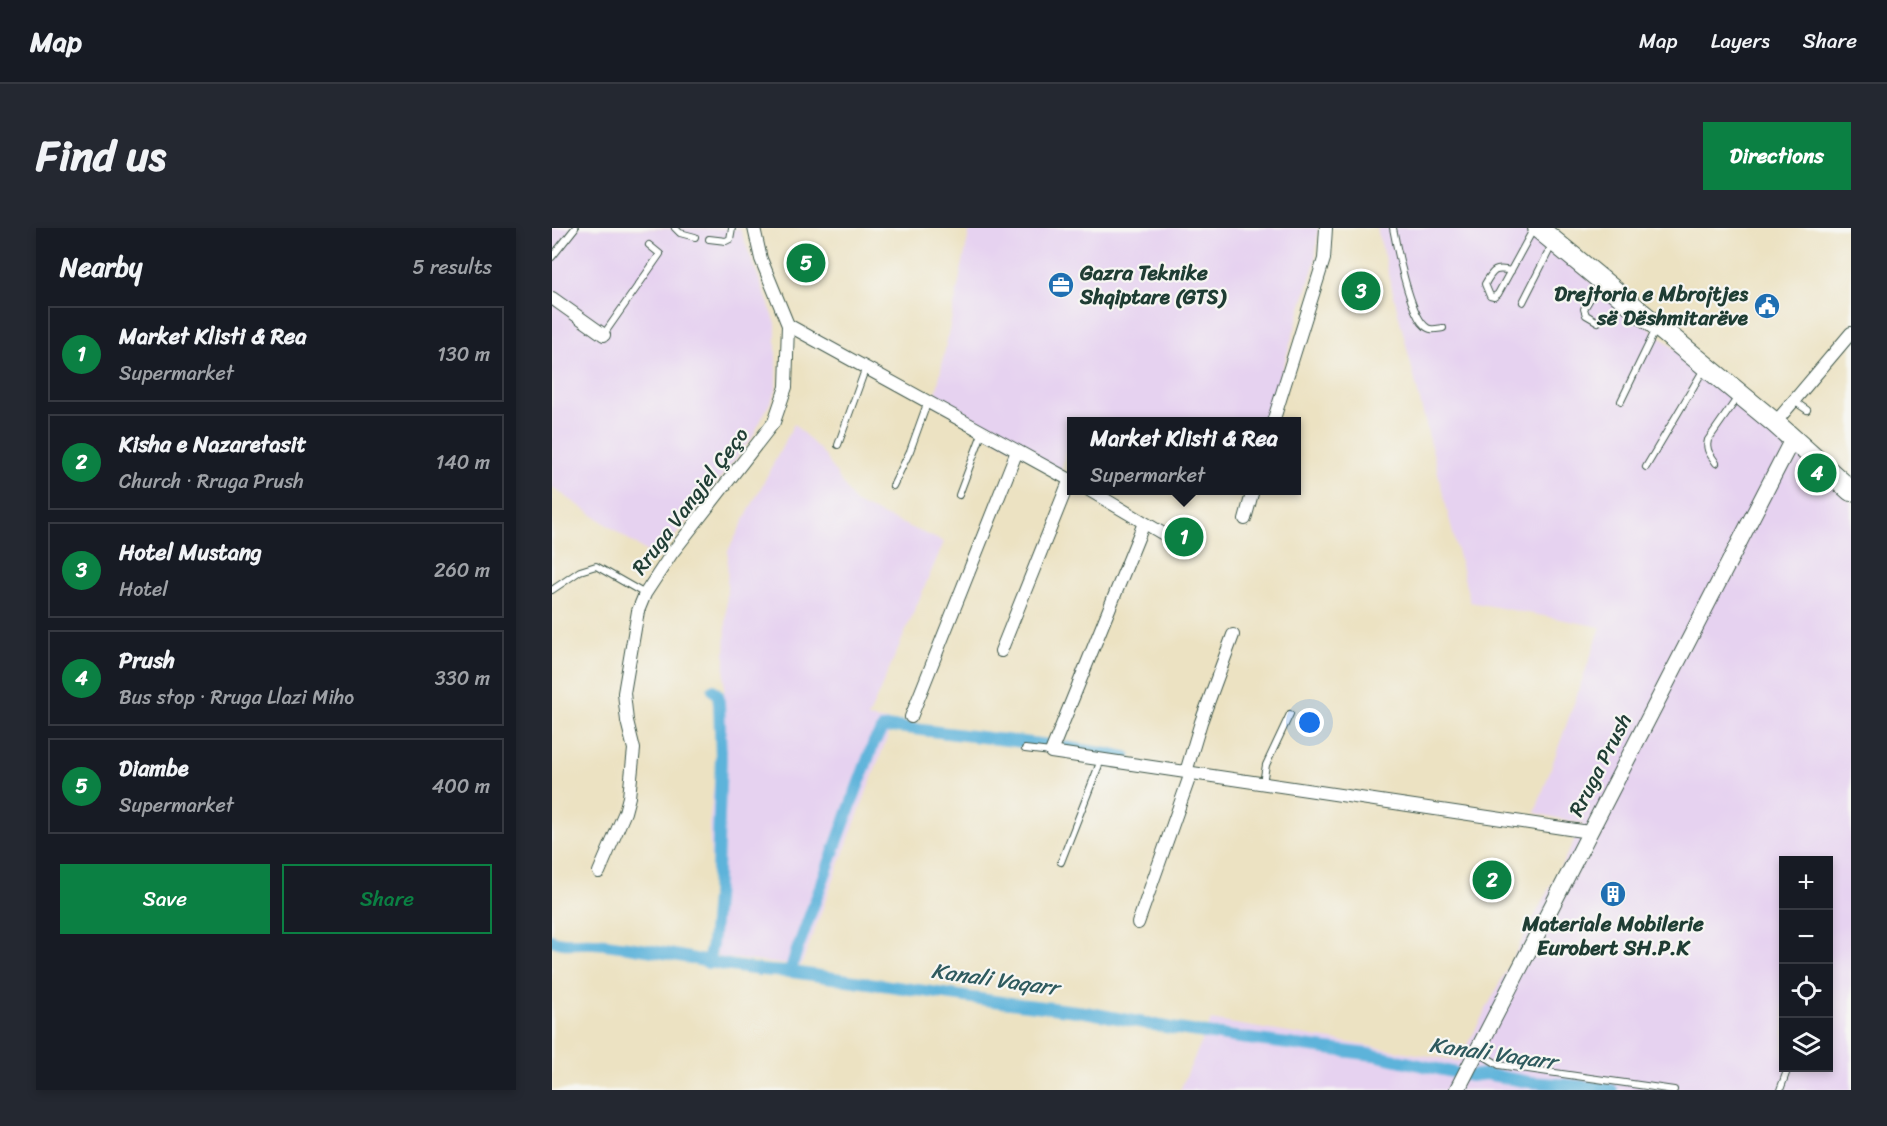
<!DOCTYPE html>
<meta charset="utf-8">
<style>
body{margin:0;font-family:Sriracha,sans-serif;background:#242831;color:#f1f3f6}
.controls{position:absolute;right:18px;bottom:18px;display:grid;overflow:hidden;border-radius:0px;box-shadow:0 3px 9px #0003}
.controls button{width:54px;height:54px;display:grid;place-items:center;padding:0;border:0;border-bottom:2px solid #363941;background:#171b24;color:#f1f3f6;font:30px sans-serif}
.you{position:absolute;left:758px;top:495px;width:21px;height:21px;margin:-15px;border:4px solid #fff;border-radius:50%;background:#1a73e8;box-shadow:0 0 0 9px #1a73e833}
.badge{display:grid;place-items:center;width:39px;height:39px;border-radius:50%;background:#0b8043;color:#fff;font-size:20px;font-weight:700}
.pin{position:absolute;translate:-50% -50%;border:3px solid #fff;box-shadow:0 2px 6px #0006}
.popup{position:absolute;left:515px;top:189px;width:234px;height:78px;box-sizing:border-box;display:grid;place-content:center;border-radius:0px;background:#171b24;filter:drop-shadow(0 2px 4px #0005);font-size:20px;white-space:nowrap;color:#9ea1a6}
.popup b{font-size:22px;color:#f1f3f6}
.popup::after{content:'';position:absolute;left:50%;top:100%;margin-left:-12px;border:12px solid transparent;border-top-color:#171b24}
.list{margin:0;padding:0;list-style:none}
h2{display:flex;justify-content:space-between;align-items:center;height:78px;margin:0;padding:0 24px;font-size:26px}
h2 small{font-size:20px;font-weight:400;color:#9ea1a6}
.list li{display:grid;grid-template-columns:39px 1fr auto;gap:18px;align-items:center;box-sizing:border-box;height:96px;margin:0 12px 12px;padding:0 12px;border:2px solid #363941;border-radius:0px}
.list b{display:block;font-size:22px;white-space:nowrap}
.list p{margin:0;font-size:20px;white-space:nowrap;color:#9ea1a6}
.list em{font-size:20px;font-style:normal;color:#9ea1a6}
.actions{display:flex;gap:12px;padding:18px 24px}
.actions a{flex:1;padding:14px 0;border:2px solid #0b8043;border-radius:0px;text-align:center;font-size:21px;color:#0b8043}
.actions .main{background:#0b8043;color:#fff}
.icon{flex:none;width:33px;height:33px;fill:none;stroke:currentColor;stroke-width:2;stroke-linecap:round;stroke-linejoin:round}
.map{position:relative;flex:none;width:1299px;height:862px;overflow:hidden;border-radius:0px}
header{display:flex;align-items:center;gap:36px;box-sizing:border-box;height:84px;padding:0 30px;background:#171b24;border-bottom:2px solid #363941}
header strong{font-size:28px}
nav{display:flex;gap:33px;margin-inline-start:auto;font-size:21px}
.intro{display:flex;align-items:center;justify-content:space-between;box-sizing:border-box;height:144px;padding:0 36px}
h1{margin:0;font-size:42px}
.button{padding:15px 27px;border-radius:0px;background:#0b8043;color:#fff;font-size:21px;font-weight:700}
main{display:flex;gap:36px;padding:0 36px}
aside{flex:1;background:#171b24;border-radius:0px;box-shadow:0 3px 9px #0003}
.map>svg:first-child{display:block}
.built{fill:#e6d2f0;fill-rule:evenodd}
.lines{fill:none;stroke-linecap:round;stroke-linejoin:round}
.canal{stroke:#5db3da;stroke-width:12}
.service-casing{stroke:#3e5649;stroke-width:8}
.minor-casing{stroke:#3e5649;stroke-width:14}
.tertiary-casing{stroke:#3e5649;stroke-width:17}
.primary-casing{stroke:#3e5649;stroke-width:22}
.service{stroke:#fff;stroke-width:6}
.minor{stroke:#fff;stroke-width:12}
.tertiary{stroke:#fff;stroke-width:15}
.primary{stroke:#fff;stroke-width:20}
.labels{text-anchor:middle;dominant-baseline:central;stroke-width:4.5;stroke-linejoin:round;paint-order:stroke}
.poi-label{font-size:21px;font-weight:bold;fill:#1f3d34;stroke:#f6f6f2;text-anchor:start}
.street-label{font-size:21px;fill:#1f3d34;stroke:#f6f6f2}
.water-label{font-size:22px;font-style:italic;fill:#2e5a5e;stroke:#f6f6f2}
</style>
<header>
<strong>Map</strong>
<nav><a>Map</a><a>Layers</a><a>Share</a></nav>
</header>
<div class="intro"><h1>Find us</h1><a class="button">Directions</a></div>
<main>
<aside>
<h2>Nearby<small>5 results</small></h2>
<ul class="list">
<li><span class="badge">1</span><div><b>Market Klisti &amp; Rea</b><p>Supermarket</p></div><em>130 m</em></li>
<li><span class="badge">2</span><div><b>Kisha e Nazaretasit</b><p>Church · Rruga Prush</p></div><em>140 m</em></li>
<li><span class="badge">3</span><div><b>Hotel Mustang</b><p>Hotel</p></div><em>260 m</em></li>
<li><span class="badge">4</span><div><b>Prush</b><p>Bus stop · Rruga Llazi Miho</p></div><em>330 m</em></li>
<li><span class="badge">5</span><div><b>Diambe</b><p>Supermarket</p></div><em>400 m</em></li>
</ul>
<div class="actions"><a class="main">Save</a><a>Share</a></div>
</aside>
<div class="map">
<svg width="1299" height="862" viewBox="0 0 1299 862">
<rect width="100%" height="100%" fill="#f6f6f2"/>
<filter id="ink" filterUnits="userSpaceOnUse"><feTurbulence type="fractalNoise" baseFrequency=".0167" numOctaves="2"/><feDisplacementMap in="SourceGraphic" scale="12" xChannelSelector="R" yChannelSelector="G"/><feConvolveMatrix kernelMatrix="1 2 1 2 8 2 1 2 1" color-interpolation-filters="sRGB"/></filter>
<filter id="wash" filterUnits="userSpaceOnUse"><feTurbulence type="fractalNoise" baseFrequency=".008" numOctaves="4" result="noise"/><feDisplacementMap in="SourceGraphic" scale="24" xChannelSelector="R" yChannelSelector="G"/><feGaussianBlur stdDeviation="1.35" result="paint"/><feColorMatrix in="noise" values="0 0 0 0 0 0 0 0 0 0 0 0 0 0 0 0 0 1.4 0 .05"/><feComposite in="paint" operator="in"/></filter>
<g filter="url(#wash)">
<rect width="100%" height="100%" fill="#ece2c2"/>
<g class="built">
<path d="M0,0L188,1L224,95V163L200,210L105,331L0,259Z"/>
<path d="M418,0H766L763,34L715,193L520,194L519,224L513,225L508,247L382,176Z"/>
<path d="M825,0H974L1230,208L1299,274V862H628L659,792L907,833L1031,596L983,585L1049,399L918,374ZM1232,632H1276V840H1232Z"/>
<path d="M242,196L271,225L303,275L392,314L316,490L341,494L249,738L165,729L157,599L172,464L176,323Z"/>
</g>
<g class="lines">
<g class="canal">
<path d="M496,517L345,499L331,500L322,514L244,725L239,741L240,744L442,773L533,784L619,800L681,809L822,827L918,848L934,846L976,854L1045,859L1060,862"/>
<path d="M512,519L573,529"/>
<path d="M0,712C12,718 27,714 41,715C50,715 59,717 68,718C126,725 182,743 240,744"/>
<path d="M156,735L160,716L164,671L169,530L167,475L166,467L161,462"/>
</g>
</g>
</g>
<g filter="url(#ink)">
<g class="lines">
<g class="service-casing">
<g id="service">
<path d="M123,0L128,5L143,9"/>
<path d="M841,0C845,21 858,86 873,98C878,103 884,101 891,100"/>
<path d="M157,11L174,13L178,11L180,0"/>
<path d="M0,29L23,0"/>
<path d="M959,43C943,39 941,42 933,56L938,68L942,69L946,66L982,0"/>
<path d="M971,74L1000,17"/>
<path d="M1046,94L1034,87L1032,81L1047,55"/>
<path d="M52,106L108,26L97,17"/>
<path d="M1069,173L1104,101"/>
<path d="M1242,173L1255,182"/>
<path d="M286,217L314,139"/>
<path d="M1164,235C1159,227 1153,222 1156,212L1186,169"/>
<path d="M1094,239L1152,141"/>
<path d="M341,258L358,223L376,173"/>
<path d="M407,267L431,203"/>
<path d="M0,362L28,343L44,338L93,366"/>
<path d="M473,521L499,524"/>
<path d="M711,555L714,537L738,486"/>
<path d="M509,634L549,532"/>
<path d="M924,823L947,837L1122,862"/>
<path d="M1228,862L1236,840"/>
</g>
</g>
<g class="minor-casing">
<g id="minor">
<path d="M0,70L52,107"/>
<path d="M236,97L520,253"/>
<path d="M721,194L772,31L774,0"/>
<path d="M1223,195L1299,105"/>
<path d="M537,262L637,321"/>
<path d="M693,291L701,262"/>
<path d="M592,295L499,524L1037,604"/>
<path d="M449,423L518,251"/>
<path d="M359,489L465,223"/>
<path d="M634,544L649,494L681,407"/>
<path d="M47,644L73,584L77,569L82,521L75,493L72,465L86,383L93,366L120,325L222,194L234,159L236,97L209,31L202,0"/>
<path d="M586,695L639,545"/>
</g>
</g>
<g class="tertiary-casing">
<path id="tertiary" d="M905,862L1241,210"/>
</g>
<g class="primary-casing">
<path id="primary" d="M986,0L1223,195L1299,263"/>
</g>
<use href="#service" class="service"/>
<use href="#minor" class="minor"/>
<use href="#tertiary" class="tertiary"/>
<use href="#primary" class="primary"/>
</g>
</g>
<defs>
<g id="office-disc" transform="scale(1.35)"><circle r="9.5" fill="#1f6fb2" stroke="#f6f6f2"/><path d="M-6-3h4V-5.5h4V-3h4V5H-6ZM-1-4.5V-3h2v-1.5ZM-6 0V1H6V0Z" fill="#fff"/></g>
<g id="civic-disc" transform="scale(1.35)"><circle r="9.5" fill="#1f6fb2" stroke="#f6f6f2"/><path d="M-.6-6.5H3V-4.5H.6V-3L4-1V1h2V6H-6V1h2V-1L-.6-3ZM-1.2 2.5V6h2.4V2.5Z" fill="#fff"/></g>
<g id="building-disc" transform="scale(1.35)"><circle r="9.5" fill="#1f6fb2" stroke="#f6f6f2"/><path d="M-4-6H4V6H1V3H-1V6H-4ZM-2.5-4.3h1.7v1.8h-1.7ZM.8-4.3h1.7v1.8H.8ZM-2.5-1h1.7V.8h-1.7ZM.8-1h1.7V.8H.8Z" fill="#fff"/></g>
</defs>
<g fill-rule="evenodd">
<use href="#office-disc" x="509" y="57"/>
<use href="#civic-disc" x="1215" y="78"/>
<use href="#building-disc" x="1061" y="666"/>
</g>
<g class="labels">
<g class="poi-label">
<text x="528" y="45">Gazra Teknike<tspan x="528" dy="24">Shqiptare (GTS)</tspan></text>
<text x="1196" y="66" text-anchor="end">Drejtoria e Mbrojtjes<tspan x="1196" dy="24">së Dëshmitarëve</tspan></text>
<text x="1061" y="696" text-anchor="middle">Materiale Mobilerie<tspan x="1061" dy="24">Eurobert SH.P.K</tspan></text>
</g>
<g class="street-label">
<text transform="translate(138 273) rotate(-53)">Rruga Vangjel Çeço</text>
<text transform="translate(1048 537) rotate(-63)">Rruga Prush</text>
</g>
<g class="water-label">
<text transform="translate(443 751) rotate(8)">Kanali Vaqarr</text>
<text transform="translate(941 825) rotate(8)">Kanali Vaqarr</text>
</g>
</g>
</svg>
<div class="controls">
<button>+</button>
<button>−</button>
<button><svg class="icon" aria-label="locate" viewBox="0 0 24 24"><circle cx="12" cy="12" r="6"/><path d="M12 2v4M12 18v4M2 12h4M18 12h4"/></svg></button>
<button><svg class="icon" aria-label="layers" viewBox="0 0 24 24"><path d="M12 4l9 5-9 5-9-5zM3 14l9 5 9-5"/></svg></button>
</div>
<div class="you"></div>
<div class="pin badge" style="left:632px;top:309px">1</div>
<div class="popup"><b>Market Klisti &amp; Rea</b>Supermarket</div>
<div class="pin badge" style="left:940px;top:652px">2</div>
<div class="pin badge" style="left:809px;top:63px">3</div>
<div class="pin badge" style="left:1265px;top:245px">4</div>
<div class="pin badge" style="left:254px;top:35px">5</div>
</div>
</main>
